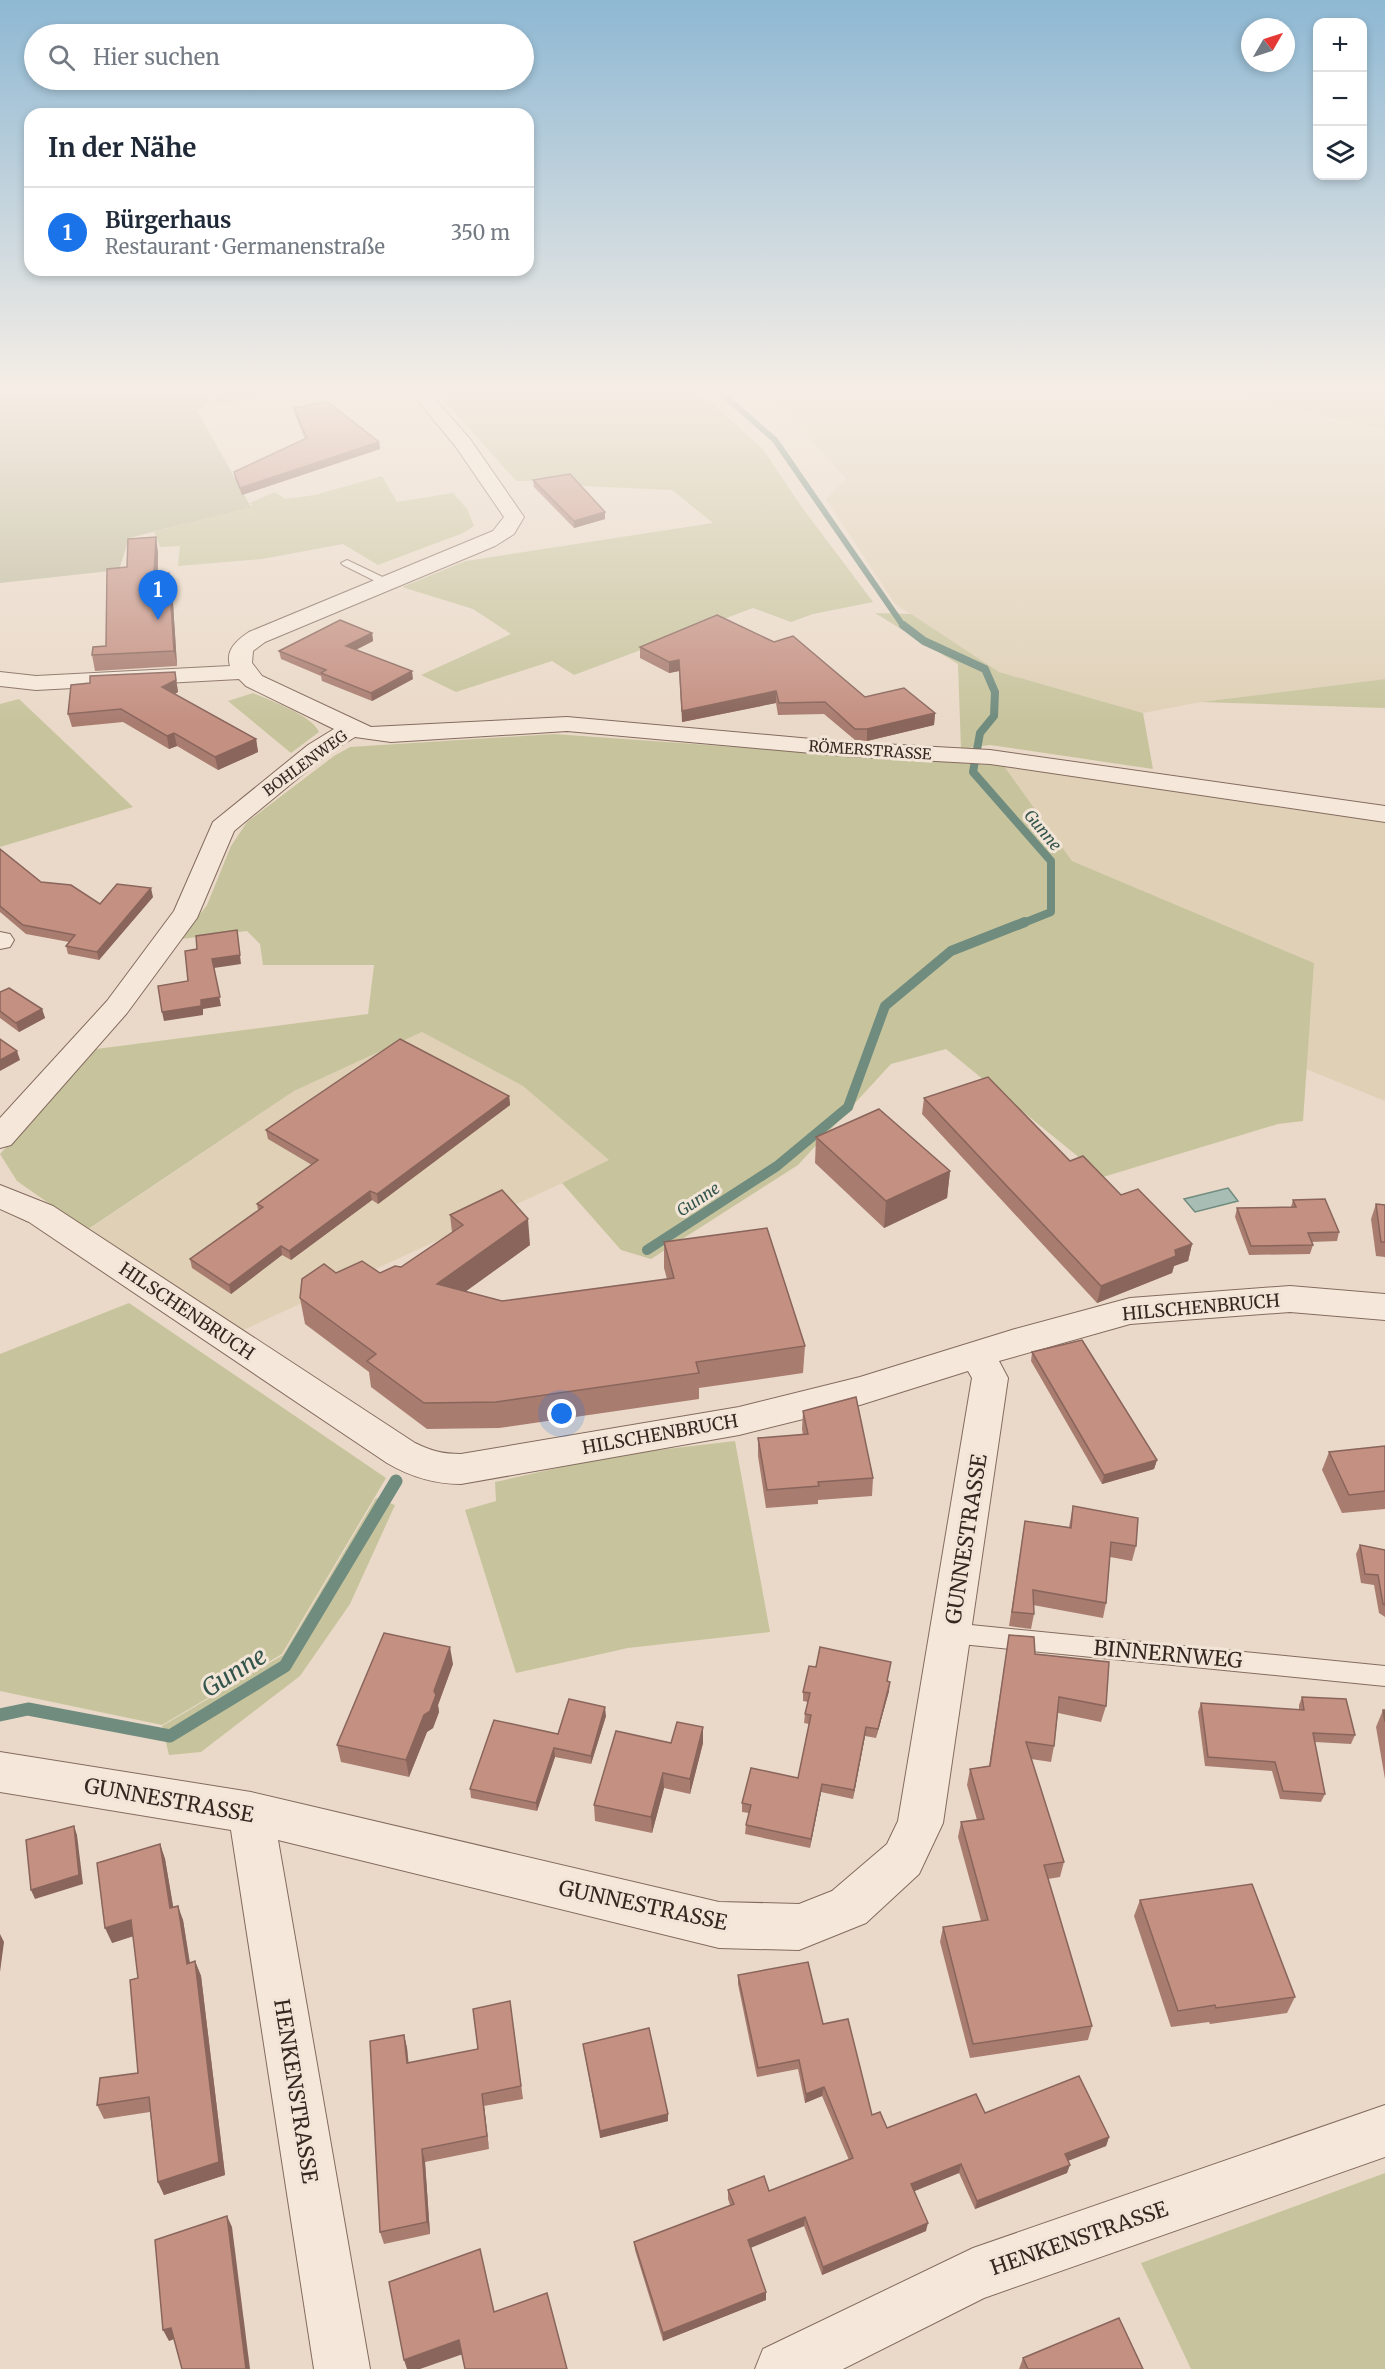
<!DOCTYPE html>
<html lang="de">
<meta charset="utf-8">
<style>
body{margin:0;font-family:Merriweather,serif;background:#f6f6f7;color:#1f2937}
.controls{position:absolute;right:18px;top:18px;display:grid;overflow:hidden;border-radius:12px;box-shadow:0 3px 9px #0003}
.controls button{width:54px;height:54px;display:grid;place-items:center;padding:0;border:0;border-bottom:2px solid #e0e1e3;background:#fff;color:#1f2937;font:30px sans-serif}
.compass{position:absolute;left:1241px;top:18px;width:54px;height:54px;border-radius:50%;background:#fff;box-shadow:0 3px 9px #0003;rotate:51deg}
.you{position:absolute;left:562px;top:1414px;width:21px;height:21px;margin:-15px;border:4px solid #fff;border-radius:50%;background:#1a73e8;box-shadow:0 0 0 9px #1a73e833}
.badge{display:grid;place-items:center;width:39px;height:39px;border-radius:50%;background:#1a73e8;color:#fff;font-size:20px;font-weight:700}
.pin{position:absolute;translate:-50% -50px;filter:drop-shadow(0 2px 3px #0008)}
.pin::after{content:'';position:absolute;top:32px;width:21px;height:18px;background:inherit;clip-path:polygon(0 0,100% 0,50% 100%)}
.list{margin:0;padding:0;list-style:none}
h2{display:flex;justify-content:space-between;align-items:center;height:78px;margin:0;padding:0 24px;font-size:26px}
h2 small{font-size:20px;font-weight:400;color:#747a83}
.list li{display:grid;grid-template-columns:39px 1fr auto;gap:18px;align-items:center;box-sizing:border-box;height:90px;padding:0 24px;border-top:2px solid #e0e1e3}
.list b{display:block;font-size:22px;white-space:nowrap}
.list p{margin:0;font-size:20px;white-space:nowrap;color:#747a83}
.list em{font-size:20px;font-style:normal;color:#747a83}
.icon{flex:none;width:33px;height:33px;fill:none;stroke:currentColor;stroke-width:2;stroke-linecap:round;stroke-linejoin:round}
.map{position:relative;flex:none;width:1385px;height:2369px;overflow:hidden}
.search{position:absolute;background:#fff;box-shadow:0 3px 9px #0003;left:24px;top:24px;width:510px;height:66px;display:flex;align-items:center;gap:15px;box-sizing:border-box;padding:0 21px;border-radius:33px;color:#747a83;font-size:22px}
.panel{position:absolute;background:#fff;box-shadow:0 3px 9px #0003;left:24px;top:108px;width:510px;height:168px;border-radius:18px}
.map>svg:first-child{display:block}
.farmland{fill:#dfd0b6}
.green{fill:#c7c49d}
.cemetery{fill:#bdba9b}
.water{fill:#a8beb4;stroke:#708c7f;stroke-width:1.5}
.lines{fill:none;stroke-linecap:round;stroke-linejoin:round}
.stream-far3{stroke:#708c7f;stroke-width:6}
.stream-far2{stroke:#708c7f;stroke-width:8}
.stream-far1{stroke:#708c7f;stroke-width:10}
.stream{stroke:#708c7f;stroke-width:13}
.service-casing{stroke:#846b5f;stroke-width:2}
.minor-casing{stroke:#846b5f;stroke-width:2}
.service{fill:#f5e8da;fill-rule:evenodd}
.minor{fill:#f5e8da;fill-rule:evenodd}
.wall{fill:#a97c70}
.shaded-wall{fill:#89655b}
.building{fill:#c49082;stroke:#89655b;stroke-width:1.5}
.labels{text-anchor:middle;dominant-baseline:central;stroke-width:6;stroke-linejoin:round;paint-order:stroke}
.far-street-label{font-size:15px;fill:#362721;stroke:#f2e5d7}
.far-water-label{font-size:16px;font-style:italic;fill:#32544b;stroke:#f2e5d7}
.street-label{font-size:18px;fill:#362721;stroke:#f2e5d7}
.near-street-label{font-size:21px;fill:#362721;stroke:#f2e5d7}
.near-water-label{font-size:24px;font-style:italic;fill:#32544b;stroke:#f2e5d7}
</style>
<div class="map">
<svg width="1385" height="2369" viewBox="0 0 1385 2369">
<rect width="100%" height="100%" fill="#ead9c8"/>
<g class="farmland">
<path d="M763,391H1075L1095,398L1128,391H1210L1385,429V679L1201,702L1143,713L999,672L895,604L826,499L846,479L778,403Z"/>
<path d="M1004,766L1385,823V1101L1306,1069L1314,963L1072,861Z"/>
<path d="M422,1032L523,1086L610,1161L239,1332L88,1230L294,1091Z"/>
</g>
<g class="green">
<path d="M218,391H334L211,404Z"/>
<path d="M436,391H698L762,448L801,506L873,602L813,614L791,622L753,608L574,675L552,661L456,692L421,675L511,634L473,609L402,587L466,561L713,523L672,490L582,486L575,480L516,481Z"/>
<path d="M1212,391H1385V429Z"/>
<path d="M382,476L397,502L453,493L467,509L474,526L463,533L378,565L343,544L262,559L178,566L180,546L160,547L154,532L252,506L250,503L275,492L285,499L315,495Z"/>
<path d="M875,613L911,614L999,672L1143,713L1153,769L990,745L961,749L958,664Z"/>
<path d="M1385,679V708L1201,702Z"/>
<path d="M253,693C271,701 312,715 319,732L291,753L228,701Z"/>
<path d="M19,699L133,807L0,847V704Z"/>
<path d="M554,734L1004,766L1072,861L1314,963L1303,1121L1278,1124L1103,1177L946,1049L891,1064L798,1165L651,1259L621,1250L562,1183L609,1160L523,1086L422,1032L294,1091L87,1230L17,1181L0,1154L96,1049L368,1014L374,965H263L260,944L247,931L181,939L207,905L231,846L247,822L334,756L350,747Z"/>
<path d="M129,1303L386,1478L282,1654L162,1725L0,1691V1354Z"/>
<path d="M735,1441L770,1632L628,1648L516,1673L465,1510L496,1501L495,1482L616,1455Z"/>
<path d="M376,1498L395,1505L350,1604L300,1676L201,1752L169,1755L162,1726L283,1655Z"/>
<path d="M1385,2173V2369H1191L1141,2263Z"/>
</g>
<path class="cemetery" d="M13,391H213L207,405L197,410L251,507L129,538L119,570L0,583V395Z"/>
<path class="water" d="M1228,1188L1238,1201L1195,1212L1184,1199Z"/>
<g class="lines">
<path class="stream-far3" d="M719,391L775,440L904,627"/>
<path class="stream-far2" d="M903,625L924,641L985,669L995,692L994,716L980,733L973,772L1051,861V912L1021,924"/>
<path class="stream-far1" d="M647,1250L777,1166L848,1107L885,1006L951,951L1025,922"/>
<path class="stream" d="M0,1715L28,1709L170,1736L285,1666L396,1481"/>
<g class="service-casing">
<g id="service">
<path d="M347,560L391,581L393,583L383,585L343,565L341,563Z"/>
<path d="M951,1623L1385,1666V1686L951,1643L943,1640L940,1633L943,1626Z"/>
</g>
</g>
<g class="minor-casing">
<g id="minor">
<path d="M410,391H428L470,439L524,517L514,534L495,546L265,642L253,651L252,663L262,676L371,727L567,717L845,742L990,750L1385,806V822L990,764L845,756L567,731L391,742L355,737L326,755L234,831L197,918L127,1013L11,1145L0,1148V1118L107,1001L174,911L213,822L308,745L334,729L246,686L239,679L36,690L0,686V672L36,676L230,666C225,650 237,640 249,632L493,531L504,517L456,447Z"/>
<path d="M0,932L10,934L14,940L10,947L0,949Z"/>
<path d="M0,1185L53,1206L415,1443C431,1451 443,1454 461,1454L739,1407L860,1377L1015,1329L1130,1298L1290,1286L1385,1294V1320L1290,1312L1130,1324L999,1361L1008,1378L943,1823L919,1874L866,1923L799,1950L719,1948L278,1840L370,2369H314L231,1830L0,1792V1752L251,1792L719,1902L799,1904L832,1891L887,1844L898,1821L972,1378L968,1371L860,1405L739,1435L461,1484C434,1484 411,1477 387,1463L29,1222L0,1209Z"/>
<path d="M1385,2105V2157L984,2298L843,2369H755L763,2349L973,2248Z"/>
</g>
</g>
<use href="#service" class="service"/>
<use href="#minor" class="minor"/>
</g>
<g class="wall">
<path d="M294,408L379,442L380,449L242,495L235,479L234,472L305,439L295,415Z"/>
<path d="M533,480L605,512V519L574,528L534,487Z"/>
<path d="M158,552V574L169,573L172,587L177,666L95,671L92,655L106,646L127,567Z"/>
<path d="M372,633L373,641L356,650L413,679L372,701L322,681L321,676L281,659L279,651Z"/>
<path d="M640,647L935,713L934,725L867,741L855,740L824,714L778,715L776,703L682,722L679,671L669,673L640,658Z"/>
<path d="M175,672L178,692L175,694L256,739L258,752L218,770L177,746L169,749L123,722L72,727L68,714L90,683Z"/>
<path d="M0,849L41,882L100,904L153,897L99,960L68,954L66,946L69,942L26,934L0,912Z"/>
<path d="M0,992L42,1009L45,1018L19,1032L0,1018Z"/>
<path d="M509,1096L510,1105L378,1204L372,1200L291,1260L282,1255L231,1294L192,1268L190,1259L258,1210L257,1204L312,1165L268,1139L266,1130Z"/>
<path d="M924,1098L1070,1161L1192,1244L1188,1261L1174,1266L1172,1273L1097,1303L922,1114Z"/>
<path d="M816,1137L950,1171L947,1198L884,1228L815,1163Z"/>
<path d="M1293,1200L1339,1232L1337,1241L1311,1242L1313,1245L1310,1254L1249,1255L1235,1217L1237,1208L1291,1207Z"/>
<path d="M1376,1204L1385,1205V1257L1376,1256L1371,1219Z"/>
<path d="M450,1215L530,1245L466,1291L502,1301L667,1279L664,1268V1242L805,1346L803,1373L699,1388V1399L499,1428L427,1429L371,1387L369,1372L305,1324L300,1298L336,1273H380L401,1267L452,1232Z"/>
<path d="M1032,1352L1157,1460L1154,1469L1102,1484L1031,1361Z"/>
<path d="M803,1411L873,1478L872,1496L818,1500V1504L766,1508L758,1456V1438L803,1435L802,1429Z"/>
<path d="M1385,1446V1509L1342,1513L1322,1470L1329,1452Z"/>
<path d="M1073,1506L1136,1546L1132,1561L1110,1557L1106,1603L1103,1618L1033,1605L1034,1614L1031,1629L1009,1626L1025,1521L1069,1527Z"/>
<path d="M1360,1545L1385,1550V1617L1379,1613L1374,1585L1361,1583L1356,1554Z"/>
<path d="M1009,1635L1106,1706L1101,1722L1058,1713L1054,1746L1051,1762L1031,1759L1064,1862L1060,1877L1048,1879L1092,2026L1088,2040L970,2058L940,1942L943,1927L981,1921L958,1837L961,1822L977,1820L967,1785L970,1769L989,1766Z"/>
<path d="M453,1664L438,1705L439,1712L433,1728L427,1732L409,1777L341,1762L337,1745Z"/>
<path d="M816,1667L889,1671L887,1681L889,1691L876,1738L865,1736L853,1799L821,1792L810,1848L745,1834L746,1825L749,1813L742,1812V1803L798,1778L809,1724L804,1723L805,1714L808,1702L803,1701V1692Z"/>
<path d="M1302,1697L1355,1735L1351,1744L1315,1742L1325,1794L1321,1802L1280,1799L1272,1771L1205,1766L1198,1712L1201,1703L1299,1710V1705Z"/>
<path d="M1383,1710H1385V1779L1376,1727Z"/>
<path d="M606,1716L591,1764L555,1757L537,1811L471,1798L470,1789L558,1734Z"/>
<path d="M703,1727V1743L690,1794L664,1788L652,1833L595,1821L594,1805L671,1743Z"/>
<path d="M160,1844L165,1859L173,1907L183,1920L190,1963L195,1961L201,1976L225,2175L164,2195L158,2182L150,2112L104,2119L97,2105L138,2073V1978L133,1936L112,1943Z"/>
<path d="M1140,1900L1295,1997L1287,2013L1210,2024L1209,2022L1171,2027L1134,1916Z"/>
<path d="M738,1975L823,2024L872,2115L887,2128L985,2113L1109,2137L1106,2146L1068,2161L1067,2173L975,2209L959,2173L914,2191L926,2231L822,2275L804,2226L751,2247L766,2300L663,2341L635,2250L634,2242L730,2205L728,2199V2190L769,2191L849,2160L822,2096L805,2103L798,2069L757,2077L738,1984Z"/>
<path d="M510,2001L523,2099L484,2106L489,2149L425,2162L430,2234L384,2244L380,2232L404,2035L407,2048L408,2063L478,2049Z"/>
<path d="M583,2044L668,2121L600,2138Z"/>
<path d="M1023,2358L1143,2369H1019Z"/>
</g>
<g class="shaded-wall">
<path d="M379,442L380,449L242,495L240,488Z"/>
<path d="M605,512V519L574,528V521Z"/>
<path d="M156,537L158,552L157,589L154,574Z"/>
<path d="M169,573L172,587L177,666L174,651Z"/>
<path d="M372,633L373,641L347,654L346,646Z"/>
<path d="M679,660V671L669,673V662Z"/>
<path d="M412,671L413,679L372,701L371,693Z"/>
<path d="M175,672L178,692L165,700L162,687Z"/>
<path d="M776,691V703L682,722V711Z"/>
<path d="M935,713L934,725L867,741V729Z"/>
<path d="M174,733L177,746L169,749L167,736Z"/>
<path d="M256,739L258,752L218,770L215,757Z"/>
<path d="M151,888L153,897L99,960L97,952Z"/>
<path d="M237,930L241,964L214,968L221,1006L203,1009V1015L164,1021L162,1012L212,959Z"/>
<path d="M42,1009L45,1018L19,1032L16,1023Z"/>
<path d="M17,1051L20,1060L0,1071V1060Z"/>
<path d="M509,1096L510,1105L378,1204L377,1194Z"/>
<path d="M950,1171L947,1198L884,1228L886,1201Z"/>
<path d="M370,1191L372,1200L291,1260L289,1251Z"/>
<path d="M528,1219L530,1245L440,1310L437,1284Z"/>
<path d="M1192,1244L1188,1261L1174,1266L1172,1273L1097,1303L1101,1286L1175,1250Z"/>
<path d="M281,1246L282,1255L231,1294L229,1285Z"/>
<path d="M1157,1460L1154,1469L1102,1484L1104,1475Z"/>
<path d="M450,1647L453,1664L438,1705L439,1712L433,1728L427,1732L409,1777L406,1760Z"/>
<path d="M890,1682L889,1691L876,1738L878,1729Z"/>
<path d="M605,1707L606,1716L591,1764V1756Z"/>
<path d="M703,1727V1743L690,1794V1779Z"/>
<path d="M866,1727L865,1736L853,1799L854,1790Z"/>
<path d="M554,1748L555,1757L537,1811L536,1803Z"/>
<path d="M663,1773L664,1788L652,1833L651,1817Z"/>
<path d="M822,1784L821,1792L810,1848L811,1839Z"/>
<path d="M74,1826L77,1835L83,1884L35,1899L31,1890Z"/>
<path d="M160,1844L165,1859L176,1923L170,1908Z"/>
<path d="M178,1906L183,1920L192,1978L187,1964Z"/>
<path d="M131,1920L137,1935L112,1943L105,1928Z"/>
<path d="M0,1934L4,1942L0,1972Z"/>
<path d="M195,1961L201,1976L225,2175L164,2195L158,2182Z"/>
<path d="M404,2035L407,2048L410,2076L407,2063Z"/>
<path d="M824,2087L822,2096L805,2103L806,2094Z"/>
<path d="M482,2094L484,2106L489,2149L487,2136Z"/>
<path d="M668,2114V2121L600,2138V2131Z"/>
<path d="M1109,2137L1106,2146L1062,2163L1065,2154Z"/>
<path d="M422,2149L425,2162L430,2234L427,2222Z"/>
<path d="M961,2164L959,2173L910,2193L911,2184Z"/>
<path d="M1070,2165L1067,2173L975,2209L977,2201Z"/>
<path d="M227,2216L232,2227L250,2369H246Z"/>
<path d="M805,2217L804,2226L748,2249V2240Z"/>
<path d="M928,2223L926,2231L822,2275L823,2267Z"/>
<path d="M766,2292V2300L663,2341V2333Z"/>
<path d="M171,2328L177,2338L169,2341L163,2330Z"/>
<path d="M459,2340L463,2354L420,2369H407L404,2360Z"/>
</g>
<g class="building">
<path d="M327,401L379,442L240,488L234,472L307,438L294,408Z"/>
<path d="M570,474L605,512L574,521L533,480Z"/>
<path d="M156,537L154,574L169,573L174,651L92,655L93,647L106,646L107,569L127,567L128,539Z"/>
<path d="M717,615L774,642L793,636L865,697L904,688L935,713L867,729H855L825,702L779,703L776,691L682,711L679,660L669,662L640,647Z"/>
<path d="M340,620L372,633L346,646L412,671L371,693L321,673L326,670L279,651Z"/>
<path d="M175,672L176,680L162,687L256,739L215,757L174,733L167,736L121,709L68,714L71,685L90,683V676Z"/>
<path d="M0,849L41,882L71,885L100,904L117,884L151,888L97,952L66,946L75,935L23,925L0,906Z"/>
<path d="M237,930L240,955L212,959L220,997L201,1000V1006L162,1012L158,986L188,981L185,951L197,949L196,936Z"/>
<path d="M9,988L42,1009L16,1023L0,1011V992Z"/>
<path d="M0,1039L17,1051L0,1060Z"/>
<path d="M400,1039L509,1096L377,1194L370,1191L289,1251L281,1246L229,1285L190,1259L263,1207L257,1204L318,1160L266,1130Z"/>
<path d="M988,1077L1070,1161L1083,1156L1121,1195L1138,1189L1192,1244L1175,1250L1176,1256L1101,1286L924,1098Z"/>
<path d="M879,1109L950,1171L886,1201L816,1137Z"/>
<path d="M502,1190L528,1219L437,1284L502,1301L674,1278L664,1242L767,1228L805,1346L696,1362L699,1373L496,1402L424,1403L367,1361L376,1354L300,1298L302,1279L324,1264L336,1273L362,1261L380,1273L395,1266L401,1267L463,1225L450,1215Z"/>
<path d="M1325,1199L1339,1232L1308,1233L1313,1245L1251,1246L1237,1208L1296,1207L1293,1200Z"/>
<path d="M1376,1204L1385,1205V1242H1381Z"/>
<path d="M1082,1340L1157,1460L1104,1475L1032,1352Z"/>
<path d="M856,1397L873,1478L818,1482L819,1486L767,1490L758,1438L808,1434L803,1411Z"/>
<path d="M1385,1446V1491L1349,1495L1329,1452Z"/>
<path d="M1073,1506L1138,1518L1136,1546L1111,1542L1106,1603L1033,1590L1034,1614L1012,1612L1025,1521L1071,1528Z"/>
<path d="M1360,1545L1385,1550V1605L1383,1604L1378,1575L1365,1574Z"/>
<path d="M384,1633L450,1647L434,1691L436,1695L430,1711L424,1715L406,1760L337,1745Z"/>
<path d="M1009,1635L1034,1637L1035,1654L1109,1662L1106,1706L1059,1697L1054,1746L1026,1742L1064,1862L1044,1865L1092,2026L973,2044L943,1927L988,1920L961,1822L984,1819L970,1769L990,1766Z"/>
<path d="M820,1647L891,1662L887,1681L890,1682L878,1729L866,1727L854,1790L822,1784L811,1839L746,1825L751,1805L742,1803L751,1768L798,1778L811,1715L805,1714L810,1693L803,1692L809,1666L816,1667Z"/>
<path d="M1302,1697L1346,1699L1355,1735L1313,1733L1325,1794L1283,1791L1275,1762L1208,1757L1201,1703L1304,1710Z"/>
<path d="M569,1699L605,1707L591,1756L554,1748L536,1803L470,1789L494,1720L558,1734Z"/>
<path d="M1383,1710H1385V1722Z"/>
<path d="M677,1722L703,1727L690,1779L663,1773L651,1817L594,1805L616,1731L671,1743Z"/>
<path d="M74,1826L79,1875L31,1890L26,1840Z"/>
<path d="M160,1844L170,1908L178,1906L187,1964L195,1961L219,2162L158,2182L149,2097L97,2105L100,2078L138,2073L130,1980L138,1978L131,1920L105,1928L97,1863Z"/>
<path d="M1252,1884L1295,1997L1216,2008L1215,2005L1178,2011L1140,1900Z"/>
<path d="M808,1962L823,2024L848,2019L872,2115L880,2112L887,2128L976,2094L985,2113L1079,2076L1109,2137L1065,2154L1070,2165L977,2201L961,2164L911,2184L928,2223L823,2267L805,2217L748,2240L766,2292L663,2333L634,2242L734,2204L728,2190L764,2176L769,2191L853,2158L824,2087L806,2094L799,2060L758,2068L738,1975Z"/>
<path d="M510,2001L521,2086L482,2094L487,2136L422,2149L427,2222L380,2232L370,2041L404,2035L407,2063L478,2049L473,2009Z"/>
<path d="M649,2028L668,2114L600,2131L583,2044Z"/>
<path d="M227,2216L246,2369H182L171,2328L163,2330L155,2240Z"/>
<path d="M480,2249L494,2312L547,2293L567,2369H465L459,2340L404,2360L389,2282Z"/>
<path d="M1119,2318L1143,2369H1028L1023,2358Z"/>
</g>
<linearGradient id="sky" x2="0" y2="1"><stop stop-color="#8eb8d3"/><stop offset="0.54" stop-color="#f6eee6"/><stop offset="1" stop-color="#f6eee6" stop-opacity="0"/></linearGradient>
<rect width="1385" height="723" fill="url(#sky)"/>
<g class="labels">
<g class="far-street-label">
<text transform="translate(870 750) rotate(4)">RÖMERSTRASSE</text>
<text transform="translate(305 763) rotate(-36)">BOHLENWEG</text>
</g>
<g class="far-water-label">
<text transform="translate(1043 830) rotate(50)">Gunne</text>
<text transform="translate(698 1199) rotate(-33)">Gunne</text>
</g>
<g class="street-label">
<text transform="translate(1201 1307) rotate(-5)">HILSCHENBRUCH</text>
<text transform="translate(187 1311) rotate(34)">HILSCHENBRUCH</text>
<text transform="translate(660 1434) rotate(-10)">HILSCHENBRUCH</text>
</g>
<g class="near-street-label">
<text transform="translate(966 1539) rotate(-81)">GUNNESTRASSE</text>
<text transform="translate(1168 1654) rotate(5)">BINNERNWEG</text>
<text transform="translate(169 1800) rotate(10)">GUNNESTRASSE</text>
<text transform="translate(643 1905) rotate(12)">GUNNESTRASSE</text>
<text transform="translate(296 2091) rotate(81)">HENKENSTRASSE</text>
<text transform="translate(1079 2238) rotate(-19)">HENKENSTRASSE</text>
</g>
<g class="near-water-label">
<text transform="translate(234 1672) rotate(-32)">Gunne</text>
</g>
</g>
</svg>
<div class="controls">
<button>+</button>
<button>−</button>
<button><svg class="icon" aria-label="layers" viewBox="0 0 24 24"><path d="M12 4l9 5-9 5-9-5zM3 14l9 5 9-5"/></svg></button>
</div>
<svg class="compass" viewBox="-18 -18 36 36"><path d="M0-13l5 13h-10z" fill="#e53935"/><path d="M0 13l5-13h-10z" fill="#747a83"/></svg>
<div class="you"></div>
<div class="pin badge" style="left:158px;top:620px">1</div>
<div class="search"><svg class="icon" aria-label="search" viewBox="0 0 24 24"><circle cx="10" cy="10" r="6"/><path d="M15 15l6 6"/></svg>Hier suchen</div>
<section class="panel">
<h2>In der Nähe<small></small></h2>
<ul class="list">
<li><span class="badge">1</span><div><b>Bürgerhaus</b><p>Restaurant · Germanenstraße</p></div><em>350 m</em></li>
</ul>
</section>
</div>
